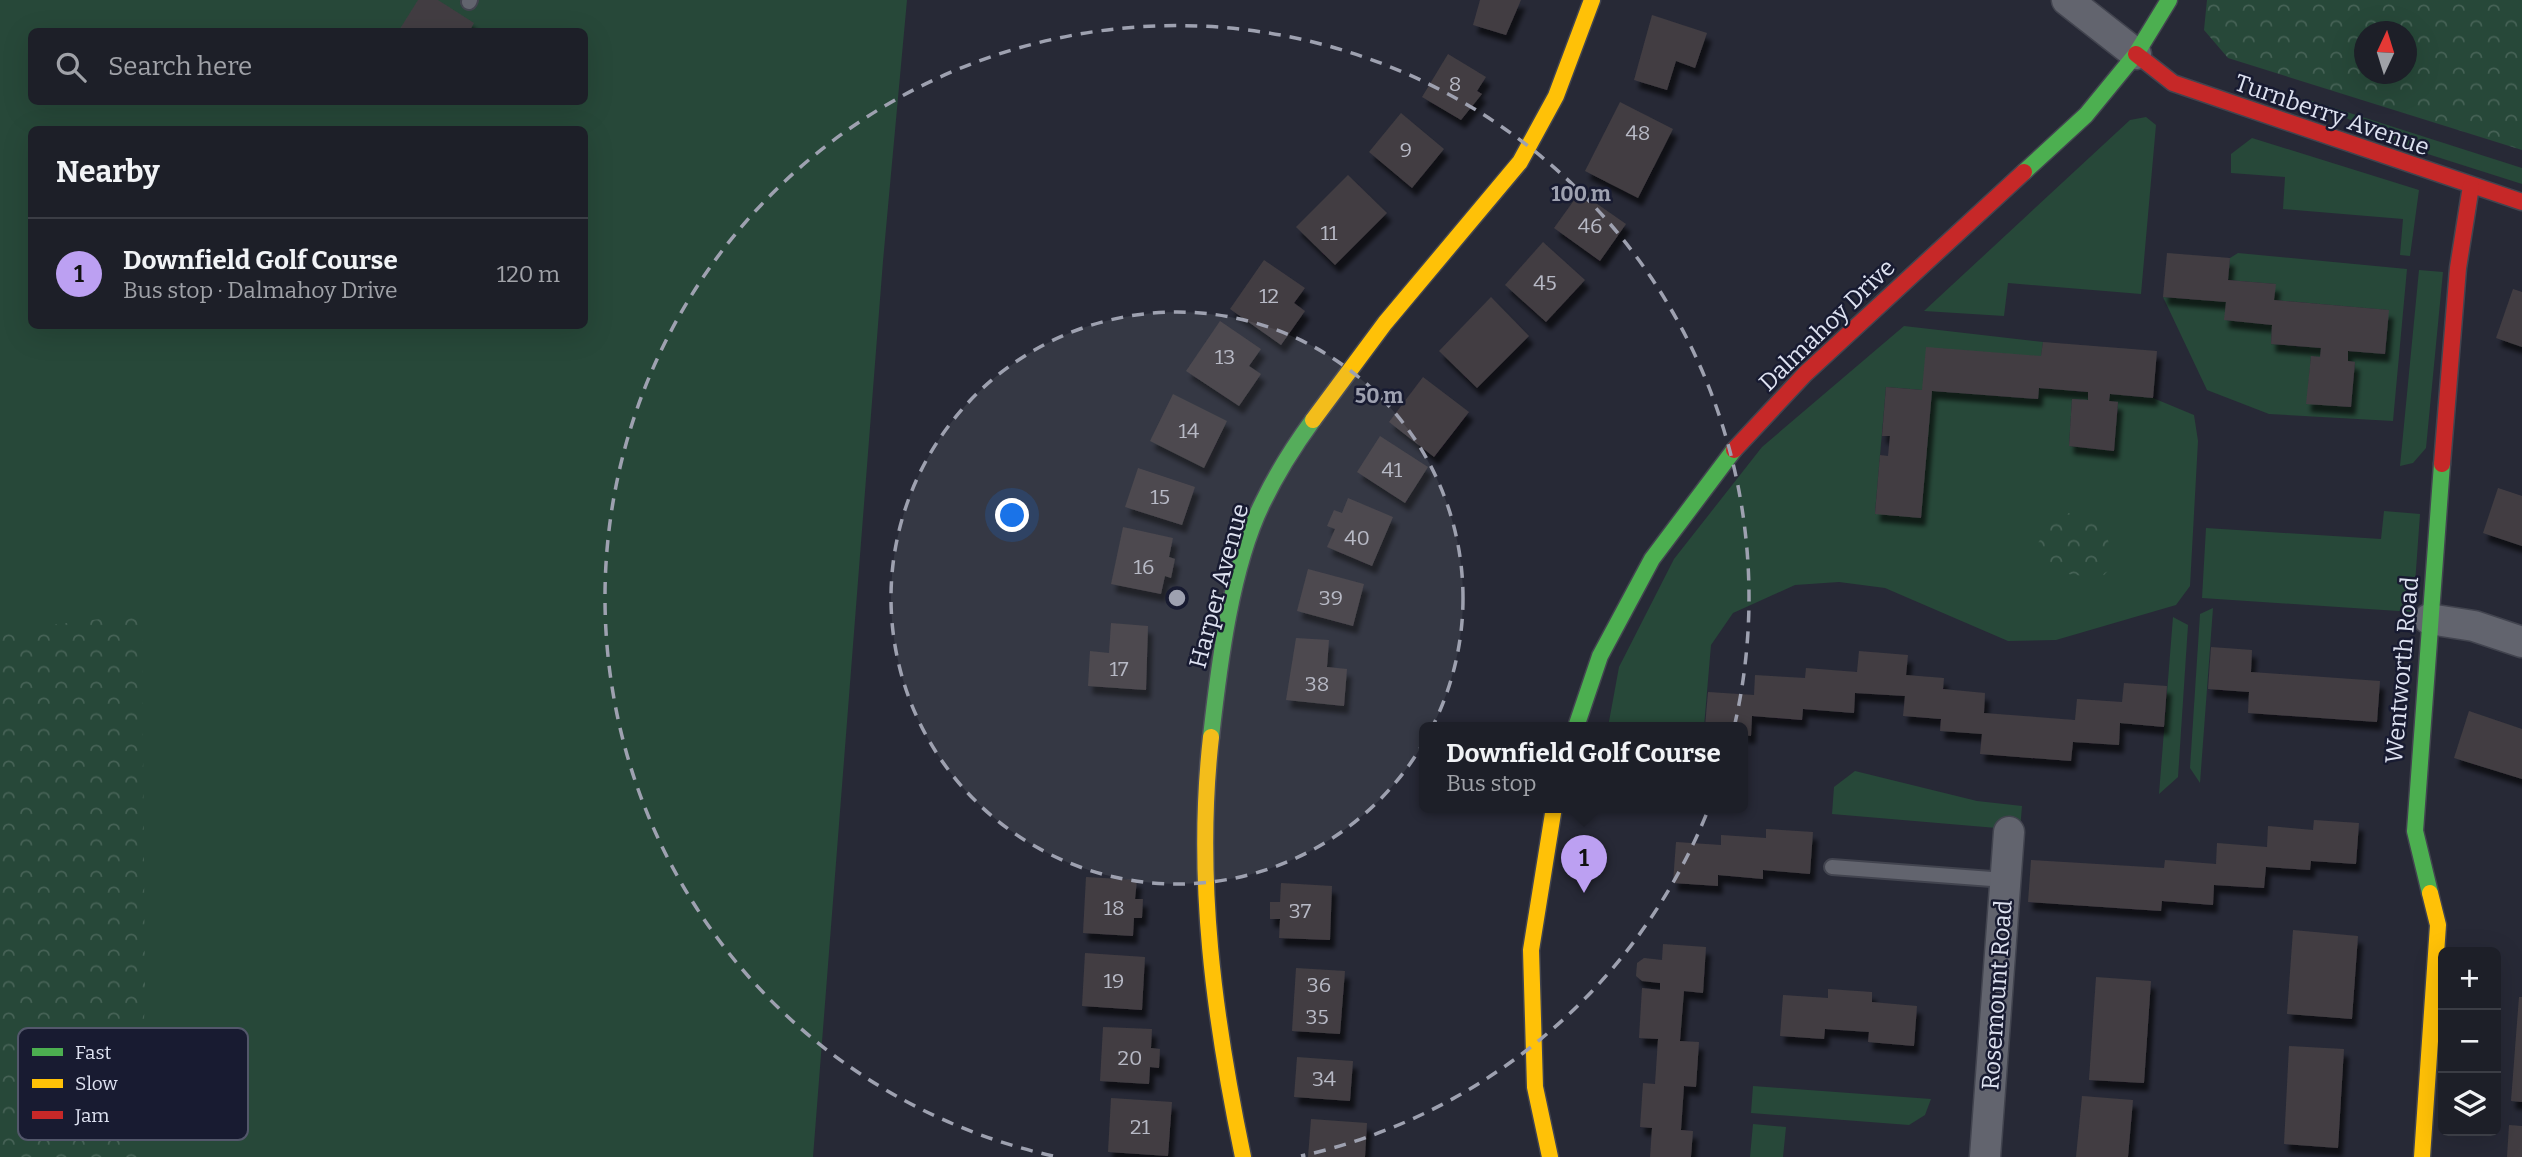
<!DOCTYPE html>
<meta charset="utf-8">
<style>
body{margin:0;font-family:Bitter,serif;background:#2a2c34;color:#f1f3f6}
.controls{position:absolute;right:21px;bottom:21px;display:grid;overflow:hidden;border-radius:10px;box-shadow:0 7px 28px #0002}
.controls button{width:63px;height:63px;display:grid;place-items:center;padding:0;border:0;border-bottom:2px solid #3b3d45;background:#1d1f28;color:#f1f3f6;font:35px sans-serif}
.compass{position:absolute;left:2354px;top:21px;width:63px;height:63px;border-radius:50%;background:#1d1f28;box-shadow:0 7px 28px #0002;rotate:4deg}
.you{position:absolute;left:1013px;top:516px;width:24px;height:24px;margin:-18px;border:5px solid #fff;border-radius:50%;background:#1a73e8;box-shadow:0 0 0 10px #1a73e833}
.badge{display:grid;place-items:center;width:46px;height:46px;border-radius:50%;background:#bca0f2;color:#111;font-size:23px;font-weight:700}
.pin{position:absolute;translate:-50% -58px;filter:drop-shadow(0 2px 4px #0008)}
.pin::after{content:'';position:absolute;top:37px;width:24px;height:21px;background:inherit;clip-path:polygon(0 0,100% 0,50% 100%)}
.popup{position:absolute;left:1419px;top:722px;width:329px;height:91px;box-sizing:border-box;display:grid;place-content:center;border-radius:10px;background:#1d1f28;filter:drop-shadow(0 2px 5px #0005);font-size:23px;white-space:nowrap;color:#a0a2a8}
.popup b{font-size:26px;color:#f1f3f6}
.popup::after{content:'';position:absolute;left:50%;top:100%;margin-left:-14px;border:14px solid transparent;border-top-color:#1d1f28}
.list{margin:0;padding:0;list-style:none}
h2{display:flex;justify-content:space-between;align-items:center;height:91px;margin:0;padding:0 28px;font-size:30px}
h2 small{font-size:23px;font-weight:400;color:#a0a2a8}
.list li{display:grid;grid-template-columns:46px 1fr auto;gap:21px;align-items:center;box-sizing:border-box;height:112px;padding:0 28px;border-top:2px solid #3b3d45}
.list b{display:block;font-size:26px;white-space:nowrap}
.list p{margin:0;font-size:23px;white-space:nowrap;color:#a0a2a8}
.list em{font-size:23px;font-style:normal;color:#a0a2a8}
.icon{flex:none;width:38px;height:38px;fill:none;stroke:currentColor;stroke-width:2;stroke-linecap:round;stroke-linejoin:round}
.map{position:relative;flex:none;width:2522px;height:1157px;overflow:hidden}
.search{position:absolute;background:#1d1f28;box-shadow:0 7px 28px #0002;left:28px;top:28px;width:560px;height:77px;display:flex;align-items:center;gap:18px;box-sizing:border-box;padding:0 24px;border-radius:10px;color:#a0a2a8;font-size:26px}
.panel{position:absolute;background:#1d1f28;box-shadow:0 7px 28px #0002;left:28px;top:126px;width:560px;height:203px;border-radius:10px}
.map>svg:first-child{display:block}
.grass{fill:#274839;fill-rule:evenodd}
.forest{fill:url(#forest-crowns);fill-rule:evenodd}
.building{fill:#423d42;filter:url(#shadow)}
.lines{fill:none;stroke-linecap:round;stroke-linejoin:round}
.lane-casing{stroke:#42444f;stroke-width:18}
.street-casing{stroke:#42444f;stroke-width:33}
.fast-casing{stroke:#42444f;stroke-width:19}
.slow-casing{stroke:#42444f;stroke-width:19}
.jam-casing{stroke:#42444f;stroke-width:19}
.lane{stroke:#62646e;stroke-width:14}
.street{stroke:#62646e;stroke-width:30}
.fast{stroke:#4caf50;stroke-width:16}
.slow{stroke:#ffc107;stroke-width:16}
.jam{stroke:#c62828;stroke-width:16}
.ring{fill:none;stroke:#9ea1b0;stroke-width:3.5;stroke-dasharray:12 9}
.labels{text-anchor:middle;dominant-baseline:central;stroke-width:5;stroke-linejoin:round;paint-order:stroke}
.number-label{font-size:21px;fill:#b7b9c5}
.street-label{font-size:24px;fill:#dee2f1;stroke:#181b31}
.key{fill:#181b31;stroke:#53576b;stroke-width:2}
.key-label{font-size:19px;fill:#dee2f1}
.centre{fill:#9ea1b0;stroke:#181b31;stroke-width:3.5}
.ring-label{font-size:21px;text-anchor:middle;font-weight:bold;fill:#9ea1b0;stroke:#181b31;stroke-width:5;stroke-linejoin:round;paint-order:stroke}
</style>
<div class="map">
<svg width="2522" height="1157" viewBox="0 0 2522 1157">
<defs>
<pattern id="forest-crowns" width="20" height="18" patternUnits="userSpaceOnUse" patternTransform="scale(1.75)"><rect width="20" height="18" fill="#274839"/><path d="M2 6a3 3 0 1 1 6 0M12 15a3 3 0 1 1 6 0" fill="none" stroke="#466256"/></pattern>
<filter id="shadow"><feDropShadow dx="4.5" dy="8" stdDeviation="2" flood-color="#0009"/></filter>
</defs>
<rect width="100%" height="100%" fill="#272936"/>
<g class="grass">
<path d="M0,0H907L883,261L813,1157H0ZM32,32H584V102H32ZM32,130H584V326H32Z"/>
<path d="M2303,98L2522,168V184L2415,150Z"/>
<path d="M2146,117L2156,125L2141,294L2008,283L2004,316L1924,311L2130,120Z"/>
<path d="M2252,138L2419,190L2410,256L2400,255L2403,219L2283,209L2285,177L2231,173V154Z"/>
<path d="M2238,253L2407,269L2393,421L2269,414L2207,390L2163,297L2226,302L2225,320L2272,325L2271,344L2321,348L2320,357L2311,356L2307,403L2351,407L2355,362L2348,361V351L2385,354L2388,310L2274,300L2275,284L2228,280L2230,258Z"/>
<path d="M2419,270L2443,272L2426,448L2413,463L2400,466Z"/>
<path d="M1904,326L2043,342L2041,356L1922,390L1886,387L1875,513L1932,391L2038,399L2039,388L2088,392V400L2072,399L2069,446L2114,451L2118,402L2109,401L2110,394L2153,398L2194,415L2198,441L2190,586L2176,605L2056,640L2008,641L1885,588L1839,582L1795,585L1733,613L1711,645L1704,727H1608L1619,667L1674,559L1762,447Z"/>
<path d="M2384,511L2420,514L2413,612L2202,598L2206,528L2381,539Z"/>
<path d="M2213,608L2200,783L2190,768L2200,614Z"/>
<path d="M2173,617L2188,625L2178,777L2159,794Z"/>
<path d="M1855,771L1977,801L2022,806L2020,830L1832,814L1834,787Z"/>
<path d="M1753,1086L1931,1099L1925,1115L1909,1125L1751,1113Z"/>
<path d="M1753,1124L1786,1127L1783,1157H1750Z"/>
</g>
<g class="forest">
<path d="M2207,0H2522V150L2228,58L2204,30ZM2364,32H2406V74H2364Z"/>
<path d="M2069,513L2104,527L2115,563L2104,575C2081,577 2039,576 2033,549L2057,518Z"/>
<path d="M142,614L145,988L140,1157H0V631Z"/>
</g>
<g class="building">
<path d="M418,0H438L474,23L469,32H398Z"/>
<path d="M1480,0H1521L1506,35L1473,25Z"/>
<path d="M1652,15L1707,33L1695,68L1676,61L1667,90L1634,80Z"/>
<path d="M1448,54L1486,77L1477,91L1482,94L1461,120L1422,97Z"/>
<path d="M1620,102L1673,129L1638,198L1585,171Z"/>
<path d="M1401,113L1444,149L1412,188L1369,152Z"/>
<path d="M1348,175L1387,213L1335,265L1296,227Z"/>
<path d="M1580,192L1626,224L1600,261L1554,228Z"/>
<path d="M1543,242L1585,280L1546,322L1505,285Z"/>
<path d="M2167,253L2230,258L2228,280L2276,284L2274,300L2389,310L2385,354L2348,351V361L2355,362L2351,407L2306,404L2311,356L2320,357L2321,348L2271,344L2272,325L2224,320L2226,302L2163,297Z"/>
<path d="M1264,260L1305,288L1294,303L1305,311L1281,345L1230,309Z"/>
<path d="M2513,289L2522,292V347L2496,338Z"/>
<path d="M1491,297L1529,336L1477,388L1439,351Z"/>
<path d="M1220,321L1261,349L1249,366L1261,374L1239,406L1186,371Z"/>
<path d="M2043,342L2157,351L2153,398L2110,394L2109,401L2118,402L2114,451L2069,446L2072,399L2088,400V392L2039,388L2038,399L1932,391L1921,518L1875,514L1880,455L1888,456L1890,436H1882L1886,387L1922,390L1926,347L2041,356Z"/>
<path d="M1423,377L1469,412L1434,457L1389,422Z"/>
<path d="M1173,394L1227,421L1204,468L1150,441Z"/>
<path d="M1380,436L1428,467L1405,503L1357,472Z"/>
<path d="M1138,468L1195,487L1182,525L1125,507Z"/>
<path d="M2498,488L2522,496V546L2483,533Z"/>
<path d="M1348,498L1393,517L1372,566L1327,547L1335,529L1327,526L1334,510L1342,513Z"/>
<path d="M1123,527L1173,538L1169,557L1175,559L1171,578L1165,576L1161,594L1111,584Z"/>
<path d="M1308,569L1364,584L1353,626L1297,611Z"/>
<path d="M1111,623L1148,626L1146,690L1088,686L1090,651L1109,653Z"/>
<path d="M1296,638L1329,640L1327,667L1347,669L1344,706L1286,700Z"/>
<path d="M2211,647L2252,650L2251,672L2380,681L2377,722L2248,713L2249,692L2208,689Z"/>
<path d="M1859,651L1908,655L1906,675L1944,678L1943,689L1985,693L1984,713L2075,720L2077,699L2122,702L2124,683L2167,686L2164,727L2120,723L2119,745L2073,742L2071,761L1980,754L1982,734L1940,731L1941,719L1903,716L1905,696L1855,693L1854,713L1803,709L1802,720L1752,716L1751,736L1743,735V727H1705L1708,692L1754,695L1755,675L1805,678L1806,668L1857,672Z"/>
<path d="M2469,711L2522,729V779L2454,758Z"/>
<path d="M2314,820L2359,823L2356,864L2311,861L2310,870L2266,867L2264,888L2214,885L2213,905L2162,901L2161,911L2028,902L2031,860L2164,868L2165,860L2216,864L2217,843L2267,847L2268,826L2313,830Z"/>
<path d="M1766,829L1813,832L1810,874L1763,870V879L1718,875V886L1673,883L1676,842L1721,845V835L1766,838Z"/>
<path d="M1086,877L1137,880L1135,899H1143L1142,918H1134L1133,936L1083,933Z"/>
<path d="M1281,883L1332,886L1330,940L1279,938L1280,919H1270V902H1280Z"/>
<path d="M2293,930L2358,936L2352,1019L2287,1014Z"/>
<path d="M1663,944L1706,947L1703,993L1684,991L1680,1041L1699,1042L1696,1087L1684,1086L1681,1130L1693,1131L1691,1157H1650L1652,1128L1640,1127L1643,1083L1655,1084L1658,1039L1639,1038L1642,988L1660,990V983L1642,981L1636,976L1637,963L1644,958L1662,960Z"/>
<path d="M1085,953L1145,957L1142,1010L1082,1006Z"/>
<path d="M1296,968L1345,971L1340,1034L1292,1031Z"/>
<path d="M2096,977L2151,981L2144,1083L2089,1080Z"/>
<path d="M1828,989L1872,992V1002L1917,1006L1914,1046L1868,1042L1869,1032L1825,1029L1824,1039L1780,1036L1783,995L1828,998Z"/>
<path d="M2519,997H2522V1102L2511,1101Z"/>
<path d="M1103,1027L1152,1029L1151,1048L1160,1049L1159,1068L1150,1067L1149,1084L1100,1081Z"/>
<path d="M2289,1046L2344,1049L2338,1148L2284,1144Z"/>
<path d="M1297,1057L1353,1061L1350,1101L1294,1097Z"/>
<path d="M2082,1096L2133,1100L2128,1157H2076Z"/>
<path d="M1111,1098L1172,1102L1168,1156L1108,1152Z"/>
<path d="M1311,1119L1367,1123L1365,1157H1308Z"/>
<path d="M2509,1125L2522,1126V1157H2507Z"/>
</g>
<g class="lines">
<g class="lane-casing">
<g id="lane">
<path d="M469,2L470,0"/>
<path d="M1832,867L2005,880"/>
</g>
</g>
<g class="street-casing">
<g id="street">
<path d="M2067,0L2136,54"/>
<path d="M2429,619L2474,626L2522,642"/>
<path d="M1985,1157L2009,832"/>
</g>
</g>
<g class="fast-casing">
<g id="fast">
<path d="M2024,172L2086,115L2136,54L2169,0"/>
<path d="M1576,727L1600,656L1652,559L1734,450"/>
<path d="M1211,737C1219,665 1231,566 1263,502C1277,473 1294,446 1313,420"/>
<path d="M2430,893L2415,831L2442,464"/>
</g>
</g>
<g class="slow-casing">
<g id="slow">
<path d="M1313,420L1385,323L1520,162L1556,96L1592,0"/>
<path d="M1211,737C1195,879 1214,1018 1243,1157"/>
<path d="M1550,1157L1535,1087L1531,950L1554,807"/>
<path d="M2422,1157L2438,925L2430,893"/>
</g>
</g>
<g class="jam-casing">
<g id="jam">
<path d="M2136,54L2173,83L2522,202"/>
<path d="M1734,450L1805,374L2024,172"/>
<path d="M2442,464L2458,268L2471,186"/>
</g>
</g>
<use href="#lane" class="lane"/>
<use href="#street" class="street"/>
<use href="#fast" class="fast"/>
<use href="#slow" class="slow"/>
<use href="#jam" class="jam"/>
</g>
<circle cx="1177" cy="598" r="286" fill="#9ea1b0" fill-opacity=".12"/>
<g class="ring">
<circle cx="1177" cy="598" r="286"/>
<path d="M1053 1156A572 572 0 1 1 1301 1156"/>
</g>
<g class="labels">
<g class="number-label">
<text x="1455" y="84">8</text>
<text x="1638" y="133">48</text>
<text x="1406" y="150">9</text>
<text x="1590" y="226">46</text>
<text x="1329" y="233">11</text>
<text x="1545" y="283">45</text>
<text x="1269" y="296">12</text>
<text x="1225" y="357">13</text>
<text x="1189" y="431">14</text>
<text x="1392" y="470">41</text>
<text x="1160" y="497">15</text>
<text x="1357" y="538">40</text>
<text x="1144" y="567">16</text>
<text x="1331" y="598">39</text>
<text x="1119" y="669">17</text>
<text x="1317" y="684">38</text>
<text x="1114" y="908">18</text>
<text x="1300" y="911">37</text>
<text x="1114" y="981">19</text>
<text x="1319" y="985">36</text>
<text x="1317" y="1017">35</text>
<text x="1130" y="1058">20</text>
<text x="1324" y="1079">34</text>
<text x="1140" y="1127">21</text>
</g>
<g class="street-label">
<text transform="translate(2332 115) rotate(19)">Turnberry Avenue</text>
<text transform="translate(1827 325) rotate(-44)">Dalmahoy Drive</text>
<text transform="translate(1219 586) rotate(-75)">Harper Avenue</text>
<text transform="translate(2402 670) rotate(-85)">Wentworth Road</text>
<text transform="translate(1997 995) rotate(-86)">Rosemount Road</text>
</g>
</g>
<rect x="18" y="1028" width="230" height="112" rx="10" class="key"/>
<rect x="32" y="1048" width="31" height="8" fill="#4caf50"/>
<rect x="32" y="1079" width="31" height="9" fill="#ffc107"/>
<rect x="32" y="1111" width="31" height="8" fill="#c62828"/>
<g class="key-label">
<text x="75" y="1059">Fast</text>
<text x="75" y="1090">Slow</text>
<text x="75" y="1122">Jam</text>
</g>
<circle cx="1177" cy="598" r="10" class="centre"/>
<g class="ring-label">
<text x="1581" y="201">100 m</text>
<text x="1379" y="403">50 m</text>
</g>
</svg>
<div class="controls">
<button>+</button>
<button>−</button>
<button><svg class="icon" aria-label="layers" viewBox="0 0 24 24"><path d="M12 4l9 5-9 5-9-5zM3 14l9 5 9-5"/></svg></button>
</div>
<svg class="compass" viewBox="-18 -18 36 36"><path d="M0-13l5 13h-10z" fill="#e53935"/><path d="M0 13l5-13h-10z" fill="#a0a2a8"/></svg>
<div class="you"></div>
<div class="pin badge" style="left:1584px;top:893px">1</div>
<div class="popup"><b>Downfield Golf Course</b>Bus stop</div>
<div class="search"><svg class="icon" aria-label="search" viewBox="0 0 24 24"><circle cx="10" cy="10" r="6"/><path d="M15 15l6 6"/></svg>Search here</div>
<section class="panel">
<h2>Nearby<small></small></h2>
<ul class="list">
<li><span class="badge">1</span><div><b>Downfield Golf Course</b><p>Bus stop · Dalmahoy Drive</p></div><em>120 m</em></li>
</ul>
</section>
</div>
